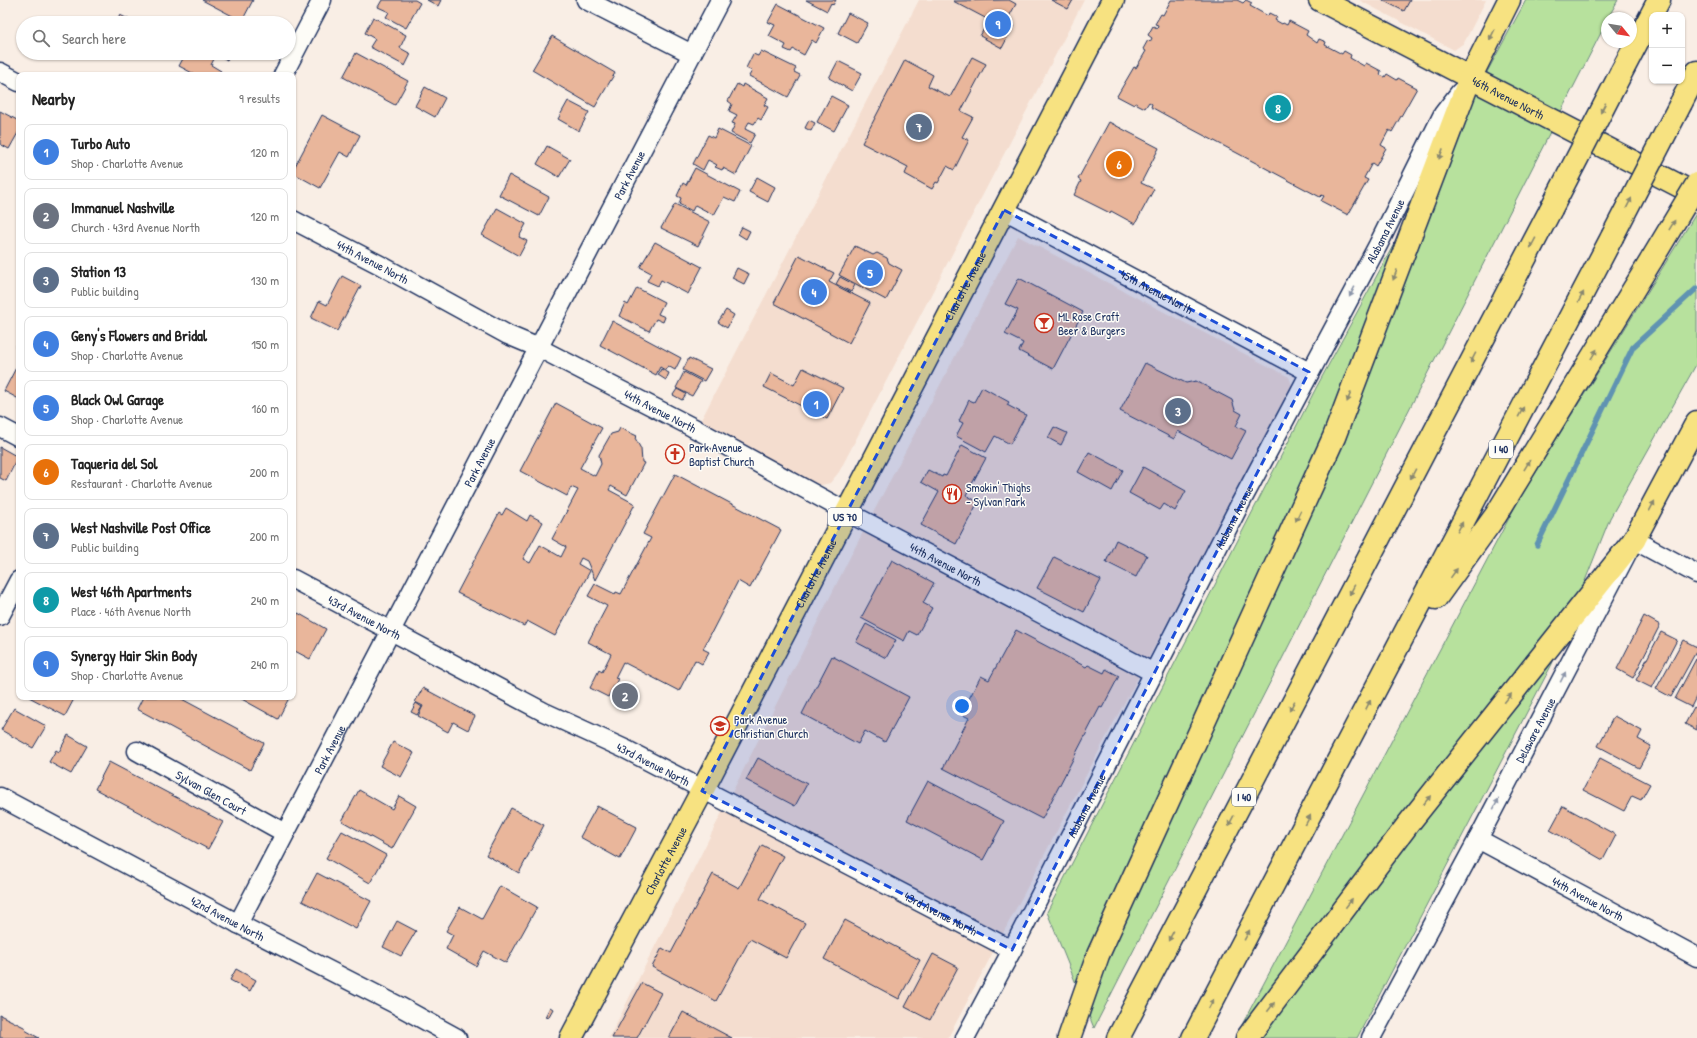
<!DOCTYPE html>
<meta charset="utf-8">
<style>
body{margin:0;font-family:"Patrick Hand",sans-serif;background:#f6f6f6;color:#222}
.controls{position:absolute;right:12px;top:12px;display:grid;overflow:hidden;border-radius:8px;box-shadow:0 1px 3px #0004}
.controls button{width:36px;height:36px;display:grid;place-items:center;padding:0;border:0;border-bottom:1px solid #e0e0e0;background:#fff;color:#222;font:20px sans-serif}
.compass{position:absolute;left:1601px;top:12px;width:36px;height:36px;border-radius:50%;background:#fff;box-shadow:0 1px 3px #0004;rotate:120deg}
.you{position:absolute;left:962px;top:706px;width:14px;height:14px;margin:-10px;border:3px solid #fff;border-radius:50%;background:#1a73e8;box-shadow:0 0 0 6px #1a73e833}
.badge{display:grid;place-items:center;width:26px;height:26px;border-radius:50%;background:#2563eb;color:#fff;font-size:13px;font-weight:700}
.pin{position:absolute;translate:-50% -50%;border:2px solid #fff;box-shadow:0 1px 4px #0006}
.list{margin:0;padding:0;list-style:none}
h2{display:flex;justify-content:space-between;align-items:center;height:52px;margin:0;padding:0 16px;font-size:17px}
h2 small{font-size:13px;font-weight:400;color:#767676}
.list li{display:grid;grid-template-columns:26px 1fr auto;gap:12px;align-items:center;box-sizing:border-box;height:56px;margin:0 8px 8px;padding:0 8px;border:1px solid #e0e0e0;border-radius:8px}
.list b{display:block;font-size:15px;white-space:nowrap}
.list p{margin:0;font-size:13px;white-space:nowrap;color:#767676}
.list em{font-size:13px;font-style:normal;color:#767676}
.icon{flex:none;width:22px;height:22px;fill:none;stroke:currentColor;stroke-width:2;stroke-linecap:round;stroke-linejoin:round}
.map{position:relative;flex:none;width:1697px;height:1038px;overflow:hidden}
.search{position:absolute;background:#fff;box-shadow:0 1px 3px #0004;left:16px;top:16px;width:280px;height:44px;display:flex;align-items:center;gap:10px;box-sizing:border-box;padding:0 14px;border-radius:22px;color:#767676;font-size:15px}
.panel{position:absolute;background:#fff;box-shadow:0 1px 3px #0004;left:16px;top:72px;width:280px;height:628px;border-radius:8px}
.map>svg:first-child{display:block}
.built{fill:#f4ddcf}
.green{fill:#b7e19d;stroke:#69887e}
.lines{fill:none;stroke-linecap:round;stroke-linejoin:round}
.stream{stroke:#5e93b2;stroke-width:5.5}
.building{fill:#e9b69b;stroke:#1b2f5e}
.minor-casing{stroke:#1b2f5e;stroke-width:21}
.major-casing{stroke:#1b2f5e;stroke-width:25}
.highway-casing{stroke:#1b2f5e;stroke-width:25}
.minor{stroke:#fdfcf7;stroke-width:18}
.major{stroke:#f7e281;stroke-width:22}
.highway{stroke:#f7e281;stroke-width:22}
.highway-bridge-casing{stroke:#1b2f5e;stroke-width:25;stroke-linecap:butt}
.highway-bridge{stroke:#f7e281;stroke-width:22}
.oneway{fill:#898870}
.oneway2{fill:#8c96aa}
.marked{fill:#1d4ed8;fill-opacity:0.2;stroke:#1d4ed8;stroke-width:3;stroke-dasharray:8 5;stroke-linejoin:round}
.labels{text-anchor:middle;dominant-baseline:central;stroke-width:3;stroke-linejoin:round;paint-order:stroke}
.shield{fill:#fdfcf7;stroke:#5f6c8c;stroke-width:1}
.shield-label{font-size:11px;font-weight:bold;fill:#1b2f5e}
.street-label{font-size:12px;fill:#1b2f5e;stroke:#fdfcf7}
.poi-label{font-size:12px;fill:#1b2f5e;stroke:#fdfcf7;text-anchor:start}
</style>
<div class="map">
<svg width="1697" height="1038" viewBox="0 0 1697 1038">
<rect width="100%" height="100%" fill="#f9eee5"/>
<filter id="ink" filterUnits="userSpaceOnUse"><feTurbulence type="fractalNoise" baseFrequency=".025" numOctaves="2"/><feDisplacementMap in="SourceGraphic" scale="8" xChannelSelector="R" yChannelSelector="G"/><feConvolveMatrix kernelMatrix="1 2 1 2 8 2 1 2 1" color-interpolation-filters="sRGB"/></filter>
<g filter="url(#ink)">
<g class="built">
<path d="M919,0H1084L839,472L830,483L817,486L700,422Z"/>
<path d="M1359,0H1486L1464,43L1454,50Z"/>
<path d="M1018,236L1289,377L1293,388L1111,728L948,1038H609L851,555Z"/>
</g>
<g class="green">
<path d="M1526,0H1618L1608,18H1607V21L1094,1028L1047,912L1316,388Z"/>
<path d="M1697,212V363L1610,518L1552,664L1357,1038H1235L1517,503Z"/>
</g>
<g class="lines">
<path class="stream" d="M1537,545L1633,347L1697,288"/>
</g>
<g class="building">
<path d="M202,0H253L242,21Z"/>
<path d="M382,0H415L420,3L406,28L386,17L389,12L378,7Z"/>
<path d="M427,0H441L438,6Z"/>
<path d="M806,0H836L833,5L831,3L827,11Z"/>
<path d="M1009,0L1016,4L1006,22L1014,25L1002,48L980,36L989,20L953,1Z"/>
<path d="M1051,0H1073L1068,9Z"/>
<path d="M1171,0H1237L1243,3L1246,0L1252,3L1250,6L1268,16L1269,13L1277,17L1275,20L1282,24L1283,23L1287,25L1289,21L1308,31L1306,35L1317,43L1319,39L1326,42L1325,45L1342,54L1344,51L1351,55L1350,58L1364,66L1366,63L1381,71L1380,75L1385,77L1387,74L1397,80L1398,78L1417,88L1392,132L1389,130L1381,145L1386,148L1376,166L1372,163L1364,178L1368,180L1348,215L1321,201L1324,196L1322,195L1320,197L1171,118L1151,107L1152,104L1149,102L1145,108L1135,103L1134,105L1117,96L1134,67L1136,68L1146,51L1143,49L1148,40L1150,42L1152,38L1148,35L1153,26L1157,28L1158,25L1155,24L1161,14L1163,15Z"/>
<path d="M1382,0H1410L1404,11Z"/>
<path d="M778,4L824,28L816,43L812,40L804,55L793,49L791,52L784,49L786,45L769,36L775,25L768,22Z"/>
<path d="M848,13L868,23L857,43L838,33Z"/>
<path d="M120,15L136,23H116Z"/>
<path d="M373,17L406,35L400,48L411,54L405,66L370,47L375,39L365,33Z"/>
<path d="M552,36L615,73L595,107L532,70Z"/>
<path d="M761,51L796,68L794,72L800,75L788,97L749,76L752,71L746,68L753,54L758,56Z"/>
<path d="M186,53H191L196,56L197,53H203L214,59L211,65L221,71L219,75H196L179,66Z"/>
<path d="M214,53H230L227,60Z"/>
<path d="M356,53L408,81L395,105L343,77Z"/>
<path d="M972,57L986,64L961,111L973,117L962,137L969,140L954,170L947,166L938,183L936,182L932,189L905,174L908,167L862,143L905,60L933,75L928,86L950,97Z"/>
<path d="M838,61L862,73L852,91L829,78Z"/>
<path d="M737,84L742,87L743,84L768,98L764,105L768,107L761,120L758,118L754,124L749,122L745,129L755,134L750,143L731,133L735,124L732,123L737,115L729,111L732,104L728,101Z"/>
<path d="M425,87L445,98L435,117L415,106Z"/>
<path d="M831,96L848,105L834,131L817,122Z"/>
<path d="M568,101L589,112L579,131L558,119Z"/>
<path d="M0,111L19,121V131L9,149L0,144Z"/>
<path d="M322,115L360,135L349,157L340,152L320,188L293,173V170Z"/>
<path d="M809,120L815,123L811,131L805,128Z"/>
<path d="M1109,122L1159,148L1141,183L1154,189L1135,224L1111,211L1110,213L1074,195L1081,181L1078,179Z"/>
<path d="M718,129L751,146L736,175L723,168L722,170L715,167L717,165L708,160L703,170L693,164L708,135L714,138Z"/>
<path d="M547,146L570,159L559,177L537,164Z"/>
<path d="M695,168L740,192L735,202L724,197L714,215L695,205L692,211L679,204L681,198L677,196L683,183L686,185Z"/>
<path d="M509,175L549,197L539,216L499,195Z"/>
<path d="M757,177L775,187L768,202L749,192Z"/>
<path d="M675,204L710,222L698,246L661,228Z"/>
<path d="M497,208L526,224L519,237L527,241L519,256L482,235Z"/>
<path d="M742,227L750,231L746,239L738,234Z"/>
<path d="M655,242L702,267L688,294L661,280L658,286L647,281L651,273L640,267Z"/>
<path d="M855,246L873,255L877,253L887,258L889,263L902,270L886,300L839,275Z"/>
<path d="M799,255L834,273L829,282L870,303L849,343L774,303Z"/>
<path d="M737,268L749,274L744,284L732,278Z"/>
<path d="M342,276L361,286L337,331L311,318L319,301L327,305Z"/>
<path d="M840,277L855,285L851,292L836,284Z"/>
<path d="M1019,278L1083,312L1053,369L1019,351L1023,343L1005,334L1018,310L1005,304Z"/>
<path d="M637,288L664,302L658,314L665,317L663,322L656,319L649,331L619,316L625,303L628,305Z"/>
<path d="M726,310L734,315L727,328L718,322Z"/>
<path d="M612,321L681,358L675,370L668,366L665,370L660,367L656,375L600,345Z"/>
<path d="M19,340V350L15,348Z"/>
<path d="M689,358L711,369L704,381L683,370Z"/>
<path d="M19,362V399L4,391Z"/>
<path d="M1145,363L1186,383L1196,381L1232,400L1235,410L1242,414L1236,426L1246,431L1231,459L1178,431L1174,439L1120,411Z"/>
<path d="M803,368L843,388L827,419L764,387L771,373L794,385Z"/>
<path d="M661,369L669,373L666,380L658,375Z"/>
<path d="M684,372L701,381L692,396L676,388Z"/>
<path d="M982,387L1009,402L1007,405L1026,415L1010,444L995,436L986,452L956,436L963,423L959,421L969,400L974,402Z"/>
<path d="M677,389L686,394L682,400L673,395Z"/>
<path d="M556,403L602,428L580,468L595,476L601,464L599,455L611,434L618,432L620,428L637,436L635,438L641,449L642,462L644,463L627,495L611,486L609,490L635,504L595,580L587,561L581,558L578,564L590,571L555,636L527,621L524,626L457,593L499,513L502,515L506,508L527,521L530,515L543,522L523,559L530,563L540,545L561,557L566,547L552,539L578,490L571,487L567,496L520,471Z"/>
<path d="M1054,427L1067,433L1061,445L1048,438Z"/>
<path d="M962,445L986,458L966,495L978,502L956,544L921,525L939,492L921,482L928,470L942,477L943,475L946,476Z"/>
<path d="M0,447L18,457L6,481L0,478Z"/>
<path d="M1089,452L1123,470L1112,491L1078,472Z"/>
<path d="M1143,467L1186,491L1175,511L1164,504L1160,510L1129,493Z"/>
<path d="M675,474L781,530L750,588L738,581L703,649L709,652L702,664L695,660L679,691L623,662L615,678L618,679L608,697L590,688L599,670L602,672L611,654L588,642L607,606L588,596L595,584L615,594L616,592L621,594L651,538L643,534Z"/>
<path d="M1116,540L1147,555L1136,577L1106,562Z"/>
<path d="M1054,557L1101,580L1084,612L1037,588Z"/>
<path d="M892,560L934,583L923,603L932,608L917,635L909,631L904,641L861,618Z"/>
<path d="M298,613L326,629L310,659L293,650V623Z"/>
<path d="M1644,616L1660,625L1633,678L1617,669Z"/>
<path d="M866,624L896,640L886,658L856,642Z"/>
<path d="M1016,630L1086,667L1088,665L1104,673L1106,669L1119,676L1102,708L1100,707L1042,819L943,768L969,718L961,714L981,676L989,680Z"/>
<path d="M1661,632L1677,640L1652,688L1636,680Z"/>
<path d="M1683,640L1697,647V650L1671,697L1656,689Z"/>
<path d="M832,656L909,697L885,742L865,731L858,744L802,714Z"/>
<path d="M1697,657V695L1691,707L1675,699Z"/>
<path d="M423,688L475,716L468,730L453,722L448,732L418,716L423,706L415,702Z"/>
<path d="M29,697H75L65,716Z"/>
<path d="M143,697H178L264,743L250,770L137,709Z"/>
<path d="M238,697H287L289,698L278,719Z"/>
<path d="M416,703L422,707L417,715L411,712Z"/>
<path d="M1694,707L1697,709V730L1685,724Z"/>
<path d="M14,708L46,726L33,748L1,730Z"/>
<path d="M1614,716L1642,731L1638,739L1651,746L1639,768L1598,746Z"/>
<path d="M68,735L87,746L71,774L49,762L56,750L59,752Z"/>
<path d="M393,742L414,753L401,777L380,766Z"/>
<path d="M758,758L807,784L795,806L746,780Z"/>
<path d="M1600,758L1650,784L1641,800L1632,796L1624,811L1583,790Z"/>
<path d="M109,762L223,822L208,849L95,789Z"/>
<path d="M928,781L1004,821L983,860L907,820Z"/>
<path d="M359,790L392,809L399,796L416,806L392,849L342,821Z"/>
<path d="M597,806L637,827L620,859L580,837Z"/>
<path d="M1563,806L1616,835L1603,860L1550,830Z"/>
<path d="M511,808L544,825L519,873L486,855Z"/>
<path d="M342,831L386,855L370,883L326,858Z"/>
<path d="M762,845L783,856L760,899L805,923L786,958L750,939L716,1001L652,967L662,948L671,953L713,874L739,888Z"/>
<path d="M317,873L371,901L356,929L302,901Z"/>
<path d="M500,886L537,907L506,963L484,951L476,966L446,949L453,935L446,931L460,907L482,919Z"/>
<path d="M845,920L920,960L899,999L824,959Z"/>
<path d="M397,921L416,931L401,956L383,947Z"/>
<path d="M933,954L958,967L930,1020L905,1007Z"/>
<path d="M236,969L256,980L250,991L230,980Z"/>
<path d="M642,983L661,993L637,1038H612Z"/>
<path d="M550,1007L553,1009L548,1018L545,1017Z"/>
<path d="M683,1012L732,1038H669Z"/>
<path d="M0,1015L26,1028L25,1030L39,1038H0Z"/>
</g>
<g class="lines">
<g class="minor-casing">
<g id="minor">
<path d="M586,0L692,54"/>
<path d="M0,72L19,82"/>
<path d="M283,75L322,0"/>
<path id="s1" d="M1004,210L1309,372"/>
<path id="s2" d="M293,220L382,266L508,335L539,348L692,427L847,512L1154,673"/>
<path d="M0,427L19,437"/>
<path id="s3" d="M293,579L544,712L627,750L1012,950"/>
<path d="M0,616L19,580"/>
<path id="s4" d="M137,751L285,833"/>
<path id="s5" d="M0,797L250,930L397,1005L457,1038"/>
<path id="s6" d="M1478,839L1697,957"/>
<path id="s7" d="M238,924L720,0"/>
<path id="s8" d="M965,1038L1012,950L1240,504L1378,245L1443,114L1460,92"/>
<path id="s9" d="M1371,1038L1478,839L1634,540L1697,574"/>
</g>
</g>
<g class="major-casing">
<g id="major">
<path id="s10" d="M1320,0L1697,195"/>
<path d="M1470,78L1509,0"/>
<path d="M1634,540L1697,422"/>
<path id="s11" d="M571,1038L702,791L1113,0"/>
</g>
</g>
<g class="highway-casing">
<g id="highway">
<path d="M1621,73L1659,0"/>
<path d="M1681,103L1697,72"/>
<path d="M1436,598L1496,515L1652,259"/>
<path d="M1069,1038L1098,955L1334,437L1470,78"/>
<path d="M1118,1038L1551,209"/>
<path d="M1193,1038L1612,237"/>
<path d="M1247,1038L1409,823L1634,540"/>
</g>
</g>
<use href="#minor" class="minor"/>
<use href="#major" class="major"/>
<use href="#highway" class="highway"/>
<g class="highway-bridge-casing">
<g id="highway-bridge">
<path d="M1551,209L1621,73"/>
<path d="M1612,237L1681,103"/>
<path d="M1652,259L1697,184"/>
</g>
</g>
<use href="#highway-bridge" class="highway-bridge"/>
</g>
<defs><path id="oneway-solid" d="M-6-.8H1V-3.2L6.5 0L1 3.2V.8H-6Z"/></defs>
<g class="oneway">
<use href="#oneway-solid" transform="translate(1492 35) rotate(116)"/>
<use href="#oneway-solid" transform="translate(1603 108) rotate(117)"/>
<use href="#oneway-solid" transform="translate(1441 154) rotate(111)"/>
<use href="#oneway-solid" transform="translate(1629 203) rotate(-63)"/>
<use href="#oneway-solid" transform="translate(1672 225) rotate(-59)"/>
<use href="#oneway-solid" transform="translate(1533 243) rotate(118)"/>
<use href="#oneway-solid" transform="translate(1395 275) rotate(111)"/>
<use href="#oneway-solid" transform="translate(1581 297) rotate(-62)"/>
<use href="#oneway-solid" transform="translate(1594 354) rotate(-59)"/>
<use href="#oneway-solid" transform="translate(1473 358) rotate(118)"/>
<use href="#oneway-solid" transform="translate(1349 397) rotate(111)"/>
<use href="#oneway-solid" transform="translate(1521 412) rotate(-62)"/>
<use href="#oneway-solid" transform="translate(1527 465) rotate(-59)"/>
<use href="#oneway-solid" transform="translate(1413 474) rotate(118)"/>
<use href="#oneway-solid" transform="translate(1652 506) rotate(-62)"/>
<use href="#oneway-solid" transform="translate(1298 516) rotate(115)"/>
<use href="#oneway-solid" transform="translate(1460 527) rotate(-62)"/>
<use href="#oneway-solid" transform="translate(1454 573) rotate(-54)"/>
<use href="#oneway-solid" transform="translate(1352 590) rotate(118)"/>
<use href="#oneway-solid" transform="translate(1508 698) rotate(-51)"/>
<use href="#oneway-solid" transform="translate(1368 705) rotate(-63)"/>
<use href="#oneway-solid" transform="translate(1292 706) rotate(118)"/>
<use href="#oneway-solid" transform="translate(1427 800) rotate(-51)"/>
<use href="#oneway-solid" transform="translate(1308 820) rotate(-62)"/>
<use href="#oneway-solid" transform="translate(1231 821) rotate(118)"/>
<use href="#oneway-solid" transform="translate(1349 903) rotate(-53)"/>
<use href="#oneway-solid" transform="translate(1247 935) rotate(-62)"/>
<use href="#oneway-solid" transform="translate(1171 936) rotate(118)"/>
<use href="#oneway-solid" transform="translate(1211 1004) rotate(-62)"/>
<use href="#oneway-solid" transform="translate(1271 1007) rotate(-53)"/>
</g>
<g class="oneway2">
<use href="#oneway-solid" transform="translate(1352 292) rotate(118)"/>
<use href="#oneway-solid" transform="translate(1563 677) rotate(-63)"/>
<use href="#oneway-solid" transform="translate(1496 804) rotate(-63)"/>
</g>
</g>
<path class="marked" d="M1004,210L1309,372L1012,950L702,791Z"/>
<defs>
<g id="bar-ring" transform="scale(1)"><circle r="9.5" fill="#fdfcf7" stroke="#c8321e" stroke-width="1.5"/><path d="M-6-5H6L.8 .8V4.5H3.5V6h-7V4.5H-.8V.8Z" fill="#c8321e"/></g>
<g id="church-ring" transform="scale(1)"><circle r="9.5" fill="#fdfcf7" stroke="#c8321e" stroke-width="1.5"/><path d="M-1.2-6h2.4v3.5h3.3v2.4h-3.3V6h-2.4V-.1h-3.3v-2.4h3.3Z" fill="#c8321e"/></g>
<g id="restaurant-ring" transform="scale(1)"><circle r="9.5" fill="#fdfcf7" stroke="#c8321e" stroke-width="1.5"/><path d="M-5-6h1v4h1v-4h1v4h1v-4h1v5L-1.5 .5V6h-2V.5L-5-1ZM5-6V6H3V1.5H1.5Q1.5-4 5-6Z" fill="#c8321e"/></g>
<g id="school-ring" transform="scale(1)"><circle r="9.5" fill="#fdfcf7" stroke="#c8321e" stroke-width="1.5"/><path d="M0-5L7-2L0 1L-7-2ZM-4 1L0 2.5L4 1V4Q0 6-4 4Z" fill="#c8321e"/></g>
</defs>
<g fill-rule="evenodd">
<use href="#bar-ring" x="1044" y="323"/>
<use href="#church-ring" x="675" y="454"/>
<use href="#restaurant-ring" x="952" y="494"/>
<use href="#school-ring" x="720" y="726"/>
</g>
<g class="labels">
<g class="shield">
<rect x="1489" y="440" width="24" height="18" rx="3"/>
<rect x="828" y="508" width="34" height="18" rx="3"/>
<rect x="1232" y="788" width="24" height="18" rx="3"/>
</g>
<g class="shield-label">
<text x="1501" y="449">I 40</text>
<text x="845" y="517">US 70</text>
<text x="1244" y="797">I 40</text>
</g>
<g class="street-label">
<text stroke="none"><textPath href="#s10" startOffset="212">46th Avenue North</textPath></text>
<text stroke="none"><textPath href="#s7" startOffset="845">Park Avenue</textPath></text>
<text stroke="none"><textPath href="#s8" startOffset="910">Alabama Avenue</textPath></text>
<text stroke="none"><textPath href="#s2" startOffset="90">44th Avenue North</textPath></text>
<text stroke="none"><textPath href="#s11" startOffset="849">Charlotte Avenue</textPath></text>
<text stroke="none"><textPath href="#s1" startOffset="173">45th Avenue North</textPath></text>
<text stroke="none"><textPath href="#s2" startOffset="414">44th Avenue North</textPath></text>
<text stroke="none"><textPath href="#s7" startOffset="521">Park Avenue</textPath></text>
<text stroke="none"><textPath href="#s8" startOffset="586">Alabama Avenue</textPath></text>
<text stroke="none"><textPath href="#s2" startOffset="738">44th Avenue North</textPath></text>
<text stroke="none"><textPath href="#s11" startOffset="525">Charlotte Avenue</textPath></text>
<text stroke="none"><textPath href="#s3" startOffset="81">43rd Avenue North</textPath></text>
<text stroke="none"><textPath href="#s9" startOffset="349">Delaware Avenue</textPath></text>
<text stroke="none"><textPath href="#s7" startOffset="197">Park Avenue</textPath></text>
<text stroke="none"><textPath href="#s3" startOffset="405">43rd Avenue North</textPath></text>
<text stroke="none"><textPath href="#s4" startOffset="85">Sylvan Glen Court</textPath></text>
<text stroke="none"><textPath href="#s8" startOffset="262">Alabama Avenue</textPath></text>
<text stroke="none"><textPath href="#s11" startOffset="201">Charlotte Avenue</textPath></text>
<text stroke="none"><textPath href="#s6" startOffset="125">44th Avenue North</textPath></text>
<text stroke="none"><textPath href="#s3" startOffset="729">43rd Avenue North</textPath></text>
<text stroke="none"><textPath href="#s5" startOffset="258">42nd Avenue North</textPath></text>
</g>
<g class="poi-label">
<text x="1058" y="316">ML Rose Craft<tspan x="1058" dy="14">Beer &amp; Burgers</tspan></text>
<text x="689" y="447">Park Avenue<tspan x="689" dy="14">Baptist Church</tspan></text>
<text x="966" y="487">Smokin' Thighs<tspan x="966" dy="14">- Sylvan Park</tspan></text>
<text x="734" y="719">Park Avenue<tspan x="734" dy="14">Christian Church</tspan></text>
</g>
</g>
</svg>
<div class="controls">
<button>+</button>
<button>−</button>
</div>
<svg class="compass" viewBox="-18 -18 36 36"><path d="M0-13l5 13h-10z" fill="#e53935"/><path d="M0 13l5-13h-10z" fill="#767676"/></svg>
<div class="you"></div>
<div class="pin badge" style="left:816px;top:404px;background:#3f7fe0">1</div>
<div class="pin badge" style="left:625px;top:696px;background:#6b7280">2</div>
<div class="pin badge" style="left:1178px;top:411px;background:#5c6f8a">3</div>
<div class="pin badge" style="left:814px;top:292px;background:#3f7fe0">4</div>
<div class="pin badge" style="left:870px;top:273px;background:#3f7fe0">5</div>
<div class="pin badge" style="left:1119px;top:164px;background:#e8710a">6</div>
<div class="pin badge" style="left:919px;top:127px;background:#5c6f8a">7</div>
<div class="pin badge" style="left:1278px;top:108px;background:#0f9aa8">8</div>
<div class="pin badge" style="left:998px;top:24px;background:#3f7fe0">9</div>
<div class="search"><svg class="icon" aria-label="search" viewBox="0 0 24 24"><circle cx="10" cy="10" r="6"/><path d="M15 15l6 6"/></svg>Search here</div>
<section class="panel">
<h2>Nearby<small>9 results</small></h2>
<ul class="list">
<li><span class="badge" style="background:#3f7fe0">1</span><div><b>Turbo Auto</b><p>Shop · Charlotte Avenue</p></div><em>120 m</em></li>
<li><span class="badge" style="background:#6b7280">2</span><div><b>Immanuel Nashville</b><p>Church · 43rd Avenue North</p></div><em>120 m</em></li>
<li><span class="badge" style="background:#5c6f8a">3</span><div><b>Station 13</b><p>Public building</p></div><em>130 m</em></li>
<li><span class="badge" style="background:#3f7fe0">4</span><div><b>Geny's Flowers and Bridal</b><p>Shop · Charlotte Avenue</p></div><em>150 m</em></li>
<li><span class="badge" style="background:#3f7fe0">5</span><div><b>Black Owl Garage</b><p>Shop · Charlotte Avenue</p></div><em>160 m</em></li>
<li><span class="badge" style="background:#e8710a">6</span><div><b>Taqueria del Sol</b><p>Restaurant · Charlotte Avenue</p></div><em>200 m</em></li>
<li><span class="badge" style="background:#5c6f8a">7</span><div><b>West Nashville Post Office</b><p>Public building</p></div><em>200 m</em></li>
<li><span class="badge" style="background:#0f9aa8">8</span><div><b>West 46th Apartments</b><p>Place · 46th Avenue North</p></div><em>240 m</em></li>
<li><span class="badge" style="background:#3f7fe0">9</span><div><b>Synergy Hair Skin Body</b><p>Shop · Charlotte Avenue</p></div><em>240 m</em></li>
</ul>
</section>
</div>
